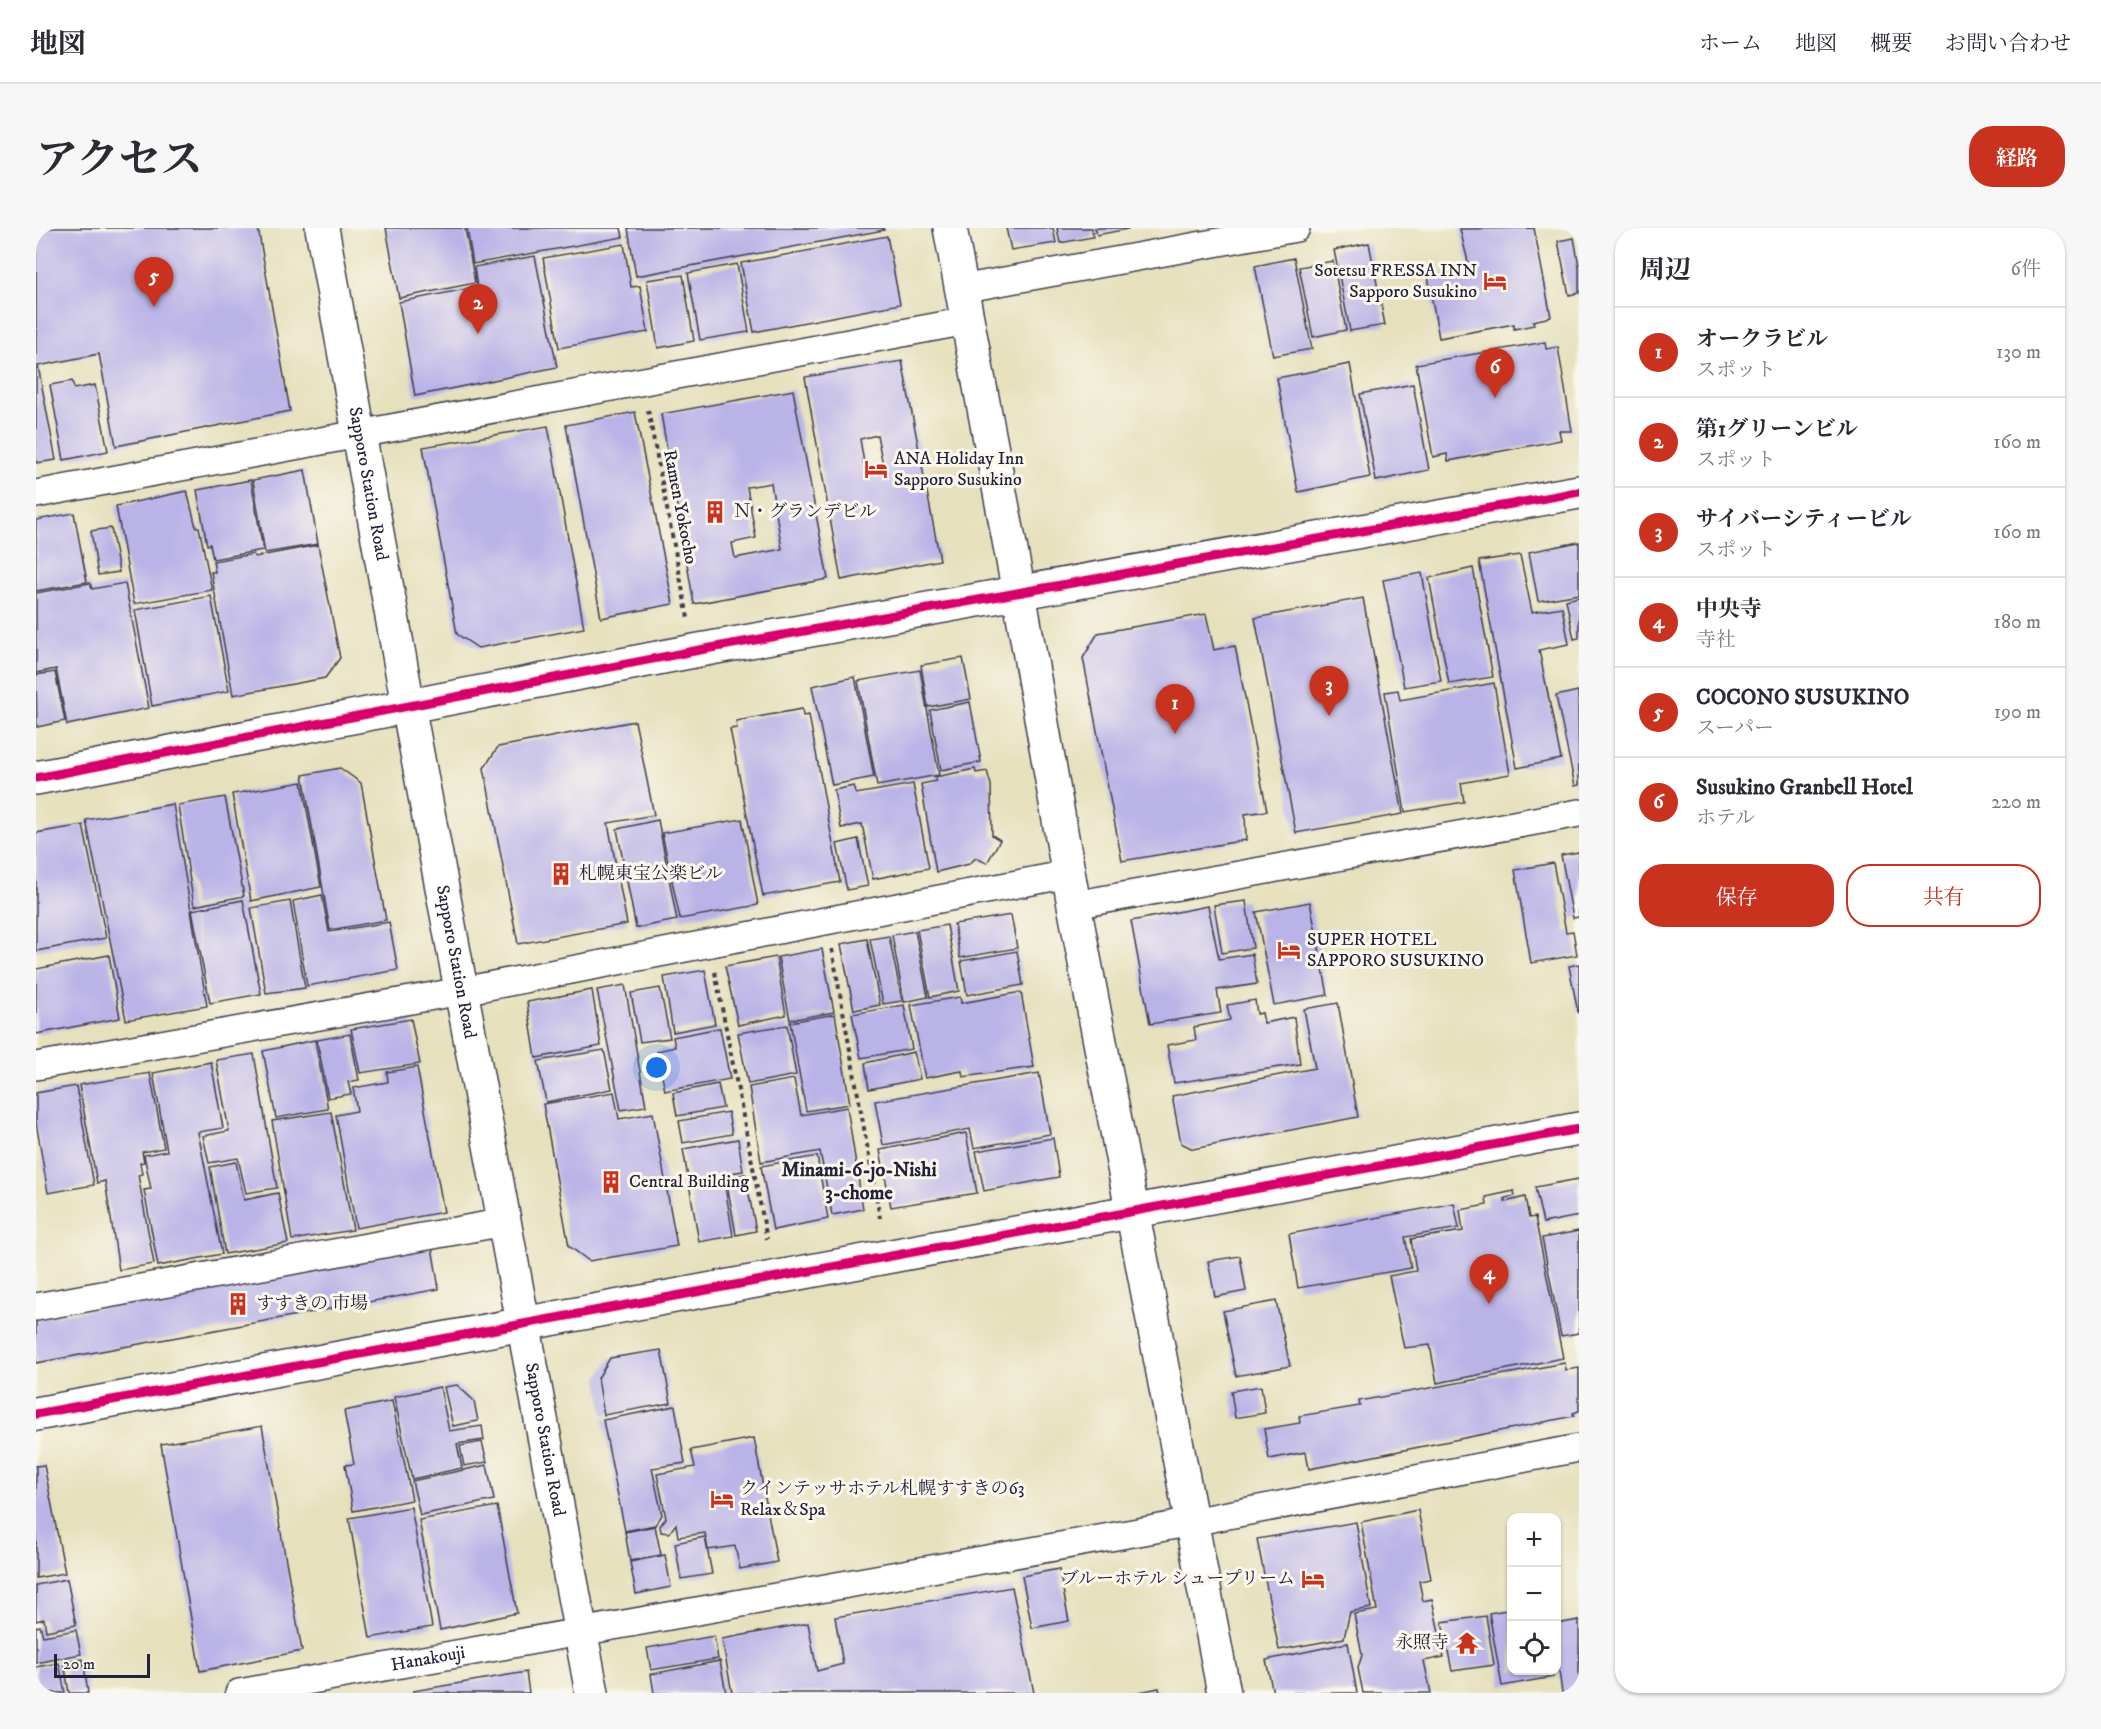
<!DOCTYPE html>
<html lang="ja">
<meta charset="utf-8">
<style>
body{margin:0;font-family:"IM FELL DW Pica","Noto Serif JP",serif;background:#f7f7f7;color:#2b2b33}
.controls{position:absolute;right:18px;bottom:18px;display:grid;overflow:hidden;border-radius:12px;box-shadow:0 2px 4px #0004}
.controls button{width:54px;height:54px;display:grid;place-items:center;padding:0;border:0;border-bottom:2px solid #e1e1e2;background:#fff;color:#2b2b33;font:30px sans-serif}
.scale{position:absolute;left:18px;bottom:15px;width:96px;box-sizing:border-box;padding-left:6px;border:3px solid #22223b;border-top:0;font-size:16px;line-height:21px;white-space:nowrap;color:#22223b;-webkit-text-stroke:4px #fbf7ec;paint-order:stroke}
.you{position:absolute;left:621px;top:840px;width:21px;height:21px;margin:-15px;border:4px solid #fff;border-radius:50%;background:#1a73e8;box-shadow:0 0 0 9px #1a73e833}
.badge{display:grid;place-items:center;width:39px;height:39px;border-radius:50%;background:#c8321e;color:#fff;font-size:20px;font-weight:700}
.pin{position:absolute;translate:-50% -50px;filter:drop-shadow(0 2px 3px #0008)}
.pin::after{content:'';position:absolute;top:32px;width:21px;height:18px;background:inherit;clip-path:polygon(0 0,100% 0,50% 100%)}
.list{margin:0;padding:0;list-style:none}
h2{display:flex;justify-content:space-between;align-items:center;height:78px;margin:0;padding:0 24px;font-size:26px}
h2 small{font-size:20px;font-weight:400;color:#7c7c81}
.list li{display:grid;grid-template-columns:39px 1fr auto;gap:18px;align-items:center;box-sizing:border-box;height:90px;padding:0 24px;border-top:2px solid #e1e1e2}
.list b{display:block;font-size:22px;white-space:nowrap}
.list p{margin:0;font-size:20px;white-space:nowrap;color:#7c7c81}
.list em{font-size:20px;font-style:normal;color:#7c7c81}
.actions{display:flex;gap:12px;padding:18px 24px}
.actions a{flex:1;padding:14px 0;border:2px solid #c8321e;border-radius:24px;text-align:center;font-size:21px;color:#c8321e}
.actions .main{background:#c8321e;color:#fff}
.icon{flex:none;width:33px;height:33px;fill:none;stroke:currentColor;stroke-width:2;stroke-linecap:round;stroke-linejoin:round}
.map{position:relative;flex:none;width:1543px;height:1465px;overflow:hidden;border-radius:24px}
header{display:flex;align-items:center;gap:36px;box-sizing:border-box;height:84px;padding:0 30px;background:#fff;border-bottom:2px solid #e1e1e2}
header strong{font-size:28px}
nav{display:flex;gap:33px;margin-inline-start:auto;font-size:21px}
.intro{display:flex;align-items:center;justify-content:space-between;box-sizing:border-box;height:144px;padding:0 36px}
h1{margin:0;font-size:42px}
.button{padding:15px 27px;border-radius:24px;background:#c8321e;color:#fff;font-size:21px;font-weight:700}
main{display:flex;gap:36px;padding:0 36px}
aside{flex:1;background:#fff;border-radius:24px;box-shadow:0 2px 4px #0004}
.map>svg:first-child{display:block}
.building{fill:#bab3e7;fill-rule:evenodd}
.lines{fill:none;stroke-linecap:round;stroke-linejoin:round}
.minor-casing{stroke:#3f3e4e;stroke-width:30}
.tertiary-casing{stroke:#3f3e4e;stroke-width:36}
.path{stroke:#3f3e4e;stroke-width:4;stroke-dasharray:4.5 4.5;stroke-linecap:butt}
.minor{stroke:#fff;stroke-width:27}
.tertiary{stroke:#fff;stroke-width:33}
.cycleway-casing{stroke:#fbf7ec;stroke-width:13}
.cycleway{stroke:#d6006c;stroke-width:9}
.labels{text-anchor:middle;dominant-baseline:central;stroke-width:6;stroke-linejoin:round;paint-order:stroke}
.poi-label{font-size:18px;fill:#22223b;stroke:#fbf7ec;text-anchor:start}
.street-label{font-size:18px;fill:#22223b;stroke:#fbf7ec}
.neighbourhood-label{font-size:20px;font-weight:bold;fill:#22223b;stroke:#fbf7ec}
</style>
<header>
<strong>地図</strong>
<nav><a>ホーム</a><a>地図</a><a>概要</a><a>お問い合わせ</a></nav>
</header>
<div class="intro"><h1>アクセス</h1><a class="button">経路</a></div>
<main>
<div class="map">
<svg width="1543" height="1465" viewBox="0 0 1543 1465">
<rect width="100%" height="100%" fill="#fbf7ec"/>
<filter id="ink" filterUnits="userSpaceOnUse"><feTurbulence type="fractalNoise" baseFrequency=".0167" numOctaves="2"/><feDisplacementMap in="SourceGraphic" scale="12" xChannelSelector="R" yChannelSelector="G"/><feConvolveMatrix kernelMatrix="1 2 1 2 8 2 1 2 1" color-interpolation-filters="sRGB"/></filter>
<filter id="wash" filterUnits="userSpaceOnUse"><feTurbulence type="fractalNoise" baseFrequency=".008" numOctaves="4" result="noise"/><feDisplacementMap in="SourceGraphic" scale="24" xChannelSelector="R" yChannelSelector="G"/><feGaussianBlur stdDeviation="1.35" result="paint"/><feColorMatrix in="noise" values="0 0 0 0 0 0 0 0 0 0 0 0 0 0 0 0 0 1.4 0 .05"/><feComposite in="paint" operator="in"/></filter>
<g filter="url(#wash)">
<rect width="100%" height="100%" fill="#e6e0bd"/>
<g id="blocks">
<g class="building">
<path d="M0,0H222L254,183L80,218L63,126L2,138L20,232L0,235Z"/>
<path d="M350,0H429L439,55L363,70Z"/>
<path d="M431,0H585L587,9L437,36Z"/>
<path d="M592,0H847L848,2L600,48Z"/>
<path d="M970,0H1017L1020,15L975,22Z"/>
<path d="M1021,0H1056L1057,9L1024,15Z"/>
<path d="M1059,0H1092V1L1061,7Z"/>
<path d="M1498,0L1515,89L1497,93L1498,97L1478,101V96L1403,110L1392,49L1434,42L1424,1Z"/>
<path d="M851,8L864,76L718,104L705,35Z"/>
<path d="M1538,10L1543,38V65L1533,67L1522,13Z"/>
<path d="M1333,15L1349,97L1314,103L1298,22Z"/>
<path d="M588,16L595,59L604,58L612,104L523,120L507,30Z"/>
<path d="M499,28L521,139L379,168L363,74L441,59L438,39Z"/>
<path d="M1258,30L1276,121L1237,128L1219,38Z"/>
<path d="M1297,33L1310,102L1277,109L1263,39Z"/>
<path d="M701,36L713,104L664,112L652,45Z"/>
<path d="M647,47L658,113L622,120L611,52Z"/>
<path d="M1509,114L1510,121L1522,119L1536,203H1523L1525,212L1412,233L1411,226L1397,229L1380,136Z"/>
<path d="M866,133L904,332L805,352L769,149ZM841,207L847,237L829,241L824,211Z"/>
<path d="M1314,136L1334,249L1262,264L1241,150Z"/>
<path d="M36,153L38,161L59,157L72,223L28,232L14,157Z"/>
<path d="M1377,156L1393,242L1340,253L1324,166Z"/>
<path d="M757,162L792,351L658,376L625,186ZM735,255L746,321L699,330L696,315L720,310L711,259Z"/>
<path d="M599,184L637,376L565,390L530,197Z"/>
<path d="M512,198L548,400L442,420L421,406L387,219Z"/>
<path d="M269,242L282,316L229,325L217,252Z"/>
<path d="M215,252L227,322L177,331L174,316L171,317L161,262Z"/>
<path d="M151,263L160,299H163L176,362L98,376L80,278Z"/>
<path d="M38,285L51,354L0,363V292Z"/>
<path d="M75,300L83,344L62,347L55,303Z"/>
<path d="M1543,314V366L1502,373L1493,324Z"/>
<path d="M282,317L304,430L289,450L197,467L175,344H179L177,333L217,326L219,329Z"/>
<path d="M1484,327L1496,384L1526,379L1533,416L1503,422L1525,531L1481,540L1443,333Z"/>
<path d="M1437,340L1457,449L1413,456L1393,350Z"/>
<path d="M1386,345L1405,453L1368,459L1347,352Z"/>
<path d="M54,355L56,361L89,355L113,480L31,497L20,441L0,445V365Z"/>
<path d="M175,368L193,463L116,478L99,382Z"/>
<path d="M1543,369V410L1538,411L1530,372Z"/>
<path d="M1327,370L1367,586L1260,605L1219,390Z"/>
<path d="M1170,386L1178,422L1199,418L1231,583L1209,586L1210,612L1086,633L1047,430L1062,405Z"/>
<path d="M927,430L935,471L892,479L885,437Z"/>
<path d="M884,442L903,547L841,558L822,453Z"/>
<path d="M19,444L29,493L1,499L0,447Z"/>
<path d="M819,449L838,549L796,557L776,458Z"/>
<path d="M1458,455L1474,546L1425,555L1428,574L1369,584L1349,464L1362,462L1364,472Z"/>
<path d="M1542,463L1543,557L1539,558L1520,468Z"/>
<path d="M934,474L945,534L905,542L894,482Z"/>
<path d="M766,481L767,488L773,487L804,654L727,668L694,501L701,500L700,493Z"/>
<path d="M599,493L618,587L572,595L591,696L482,716L448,540L462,519Z"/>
<path d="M304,540L325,555L350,692L294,702L267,547Z"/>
<path d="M939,541L940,545L951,543L955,557L956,607L964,612L951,635L940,630L933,636L900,644L885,556L900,553L899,549Z"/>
<path d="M266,554L285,659L215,673L196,566Z"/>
<path d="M877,556L893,640L837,651L826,596L805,600L798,562L818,558L820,566Z"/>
<path d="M189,569L208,668L158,678L142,577Z"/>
<path d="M137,576L171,778L90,792L50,592Z"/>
<path d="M706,591L722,677L644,691L626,605Z"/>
<path d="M622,592L641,692L600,700L581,601Z"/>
<path d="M47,597L70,710L0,723V605Z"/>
<path d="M822,611L832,658L811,662L801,616Z"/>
<path d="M1543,624V689L1537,690L1525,627Z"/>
<path d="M1517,635L1530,704L1537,703L1541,727L1495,735L1479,642Z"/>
<path d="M286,667L293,704L353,694L362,742L271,758L257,673Z"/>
<path d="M207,672L225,766L174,775L156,682Z"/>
<path d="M254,673L269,760L230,765L215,680Z"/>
<path d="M1210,673L1217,720L1186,725L1178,677Z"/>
<path d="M1274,674L1292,767L1238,777L1220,684Z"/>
<path d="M1172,678L1183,731L1216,726L1221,756L1181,762L1185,785L1114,796L1095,693Z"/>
<path d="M975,687L981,720L924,730L918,696Z"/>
<path d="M911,697L923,763L894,769L881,702Z"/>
<path d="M879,703L892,769L868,774L856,707Z"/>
<path d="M853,708L866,773L847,776L834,711Z"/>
<path d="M831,711L844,777L818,782L805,716Z"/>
<path d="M786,721L798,784L754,792L742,729Z"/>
<path d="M981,723L987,757L931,767L925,733Z"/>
<path d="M73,727L84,790L0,806V741Z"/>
<path d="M740,729L750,787L702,797L689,738Z"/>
<path d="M1543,736V785H1542L1533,738Z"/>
<path d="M669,742L679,796L637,804L628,749Z"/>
<path d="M589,757L610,878L585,882L561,762Z"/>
<path d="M624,760L634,810L604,814L595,765Z"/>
<path d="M556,762L565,818L500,830L491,774Z"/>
<path d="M985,764L998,839L927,849L926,843L889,850L875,777L924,769L925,775Z"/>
<path d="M1219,772L1221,786L1226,785L1228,795L1258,789L1264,836L1138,855L1131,817L1160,812L1158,799L1194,792L1191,777Z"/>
<path d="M1302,775L1322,889L1157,921L1145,915L1136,868L1279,840L1268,781Z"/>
<path d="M868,777L876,821L825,830L816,786Z"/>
<path d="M799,786L814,876L770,883L754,794Z"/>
<path d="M375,791L384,836L324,845L315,801Z"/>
<path d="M751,797L760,847L712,856L702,805Z"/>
<path d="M684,800L694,851L629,863L621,823L639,819L637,809Z"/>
<path d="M314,806L323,852L312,854L315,866L292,870L281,812Z"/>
<path d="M279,812L292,881L240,890L227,823Z"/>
<path d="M568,822L576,861L510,874L502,833Z"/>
<path d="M878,824L884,851L833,861L829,835Z"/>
<path d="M218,826L241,960L210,965L202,930L173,935L167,908L193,903L180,832Z"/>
<path d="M175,834L187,900L162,904L186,1026L122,1038L108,962L115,961L108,927L131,923L117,845Z"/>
<path d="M381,839L408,984L320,1000L300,887L321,883L317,860L352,854L351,844Z"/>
<path d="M114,845L128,920L106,924L108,934L104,935L106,946L102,947L118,1036L83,1042L69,953L61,955L43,857Z"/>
<path d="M1003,845L1014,906L938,920L934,901L847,917L839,873Z"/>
<path d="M758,851L765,887L811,879L827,981L796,987L784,923L725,934L713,859Z"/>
<path d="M682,856L687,880L641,888L637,865Z"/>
<path d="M40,858L58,957L12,965L0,894V865Z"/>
<path d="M578,864L583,891L617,885L641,1018L553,1033L533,1018L507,876Z"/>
<path d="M295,884L317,1002L256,1012L236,893Z"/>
<path d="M692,884L696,906L647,915L643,893Z"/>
<path d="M930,905L941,965L855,979L844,922Z"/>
<path d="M1017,910L1023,949L948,963L940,923Z"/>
<path d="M702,911L707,943L687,946L697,1008L663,1014L647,921Z"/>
<path d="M781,928L792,991L737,1002L725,938Z"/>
<path d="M200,934L208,972L242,965L252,1015L189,1026L174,939Z"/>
<path d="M709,946L720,1003L700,1007L690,950Z"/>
<path d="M1543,951V988L1507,995L1499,959Z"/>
<path d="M1478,963L1479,968L1469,970V974L1489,969L1493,990L1499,989L1527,1130L1401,1155L1394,1117L1368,1120L1353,1048L1380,1043L1375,1011L1427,1003L1424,982L1451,977L1450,969Z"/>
<path d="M1418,975L1423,1000L1369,1009L1375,1040L1262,1060L1253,1006Z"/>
<path d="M1543,1003V1105L1525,1108L1506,1010Z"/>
<path d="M396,1019L403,1061L0,1135V1091Z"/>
<path d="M1204,1028L1210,1063L1179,1069L1172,1033Z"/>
<path d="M1240,1073L1254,1138L1200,1148L1187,1083Z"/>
<path d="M625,1122L635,1175L568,1187L562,1150L574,1130Z"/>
<path d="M1529,1135L1530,1142L1543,1140V1183L1537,1185L1538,1188L1273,1241L1270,1224L1233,1231L1228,1201L1264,1195L1263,1188L1324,1178L1323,1173Z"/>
<path d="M421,1157L438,1173L442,1193L417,1198L408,1159Z"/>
<path d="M1225,1158L1229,1185L1199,1190L1195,1163Z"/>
<path d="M404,1159L413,1203L446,1198L448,1212L421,1216L426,1240L376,1251L358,1169Z"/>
<path d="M356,1173L376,1272L317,1283L309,1237L318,1236L308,1183Z"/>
<path d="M639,1178L649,1235L616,1240L626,1287L619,1297L589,1303L567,1192Z"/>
<path d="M226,1198L266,1423L164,1443L125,1216Z"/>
<path d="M718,1210L741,1334L704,1341L699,1318L672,1322L669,1305L642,1309L640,1296L633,1305L625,1304L624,1298L630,1290L621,1246L659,1239L655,1222Z"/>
<path d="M446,1214L451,1234L428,1238L424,1218Z"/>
<path d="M8,1237L29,1345L0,1350V1238Z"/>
<path d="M451,1237L458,1272L384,1287L376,1253Z"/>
<path d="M461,1278L481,1385L404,1402L383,1292Z"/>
<path d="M375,1279L396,1399L334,1410L313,1290Z"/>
<path d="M1382,1282L1395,1351L1383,1353L1387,1373L1396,1371L1408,1429L1388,1433L1395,1465H1327L1322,1440L1326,1427L1318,1386L1341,1382L1325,1294Z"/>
<path d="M1320,1294L1335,1380L1314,1384L1308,1410L1243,1422L1221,1311Z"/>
<path d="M619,1298L625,1327L594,1333L589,1304Z"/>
<path d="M669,1309L676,1346L645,1351L639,1315Z"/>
<path d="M629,1327L635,1359L600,1366L594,1334Z"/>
<path d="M1023,1341L1033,1393L996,1400L986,1348Z"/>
<path d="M31,1351L40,1397L10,1403L8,1391L0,1393V1357Z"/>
<path d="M976,1359L998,1465H696L686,1411L772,1395L781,1443L807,1436L799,1389Z"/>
<path d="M1476,1381V1442L1515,1443L1517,1449L1466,1458L1453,1385Z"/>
<path d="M1450,1388L1458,1437L1416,1443L1406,1394Z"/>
<path d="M1543,1392V1465H1526L1521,1427V1396Z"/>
<path d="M4,1398L7,1408L40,1402L45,1426L0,1435V1399Z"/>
<path d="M678,1408L682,1431L615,1442L611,1420Z"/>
<path d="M1312,1415L1321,1465H1237L1230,1432Z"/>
<path d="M47,1431L52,1465H33L28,1434Z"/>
<path d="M684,1433L690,1465H618L615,1446Z"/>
<path d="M23,1435L29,1465H0V1439Z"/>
<path d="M490,1444L493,1465H378L377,1463Z"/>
<path d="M1123,1460L1124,1465H1103V1464Z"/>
</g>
</g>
</g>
<g filter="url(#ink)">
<use href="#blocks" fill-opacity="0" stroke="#3f3e4e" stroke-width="1.5"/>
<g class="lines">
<g class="minor-casing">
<g id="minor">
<path d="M925,61L1260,0"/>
<path d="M0,266L931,93"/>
<path d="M1038,677L1543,585"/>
<path d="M0,838L426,763L1033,646"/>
<path d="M0,1079L469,994"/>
<path id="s1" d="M203,1465L1119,1301L1543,1220"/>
</g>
</g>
<g class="tertiary-casing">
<g id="tertiary">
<path id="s2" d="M286,0L372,477L556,1465"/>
<path d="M914,0L983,365L1038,677L1188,1465"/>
<path d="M0,550L658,423L1543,264"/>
<path d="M0,1186L1543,901"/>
</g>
</g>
<g class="path">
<path d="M612,182L652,390"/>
<path d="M796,721L844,990"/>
<path d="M679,744L731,1011"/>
</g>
<use href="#minor" class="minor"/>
<use href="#tertiary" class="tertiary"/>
<g class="cycleway-casing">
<g id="cycleway">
<path d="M0,550L658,423L1543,264"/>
<path d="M0,1186L1543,901"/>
</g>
</g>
<use href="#cycleway" class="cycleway"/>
</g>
</g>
<defs>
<g id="hotel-bare" transform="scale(1.8)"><path d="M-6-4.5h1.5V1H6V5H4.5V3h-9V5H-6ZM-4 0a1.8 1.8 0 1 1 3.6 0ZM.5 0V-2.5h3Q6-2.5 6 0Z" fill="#c8321e" stroke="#fbf7ec" stroke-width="2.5" paint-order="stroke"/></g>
<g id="building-bare" transform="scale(1.8)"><path d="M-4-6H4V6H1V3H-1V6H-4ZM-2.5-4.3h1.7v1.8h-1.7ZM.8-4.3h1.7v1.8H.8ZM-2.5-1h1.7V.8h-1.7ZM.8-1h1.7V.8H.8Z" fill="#c8321e" stroke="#fbf7ec" stroke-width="2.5" paint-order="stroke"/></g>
<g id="temple-bare" transform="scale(1.8)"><path d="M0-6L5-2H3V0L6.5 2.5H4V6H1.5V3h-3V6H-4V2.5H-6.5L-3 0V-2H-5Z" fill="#c8321e" stroke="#fbf7ec" stroke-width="2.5" paint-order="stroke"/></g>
</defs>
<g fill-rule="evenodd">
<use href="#hotel-bare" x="1459" y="53"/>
<use href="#hotel-bare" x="840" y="241"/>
<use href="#building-bare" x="679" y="284"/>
<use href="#building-bare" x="525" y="646"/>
<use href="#hotel-bare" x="1253" y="722"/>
<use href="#building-bare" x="575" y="954"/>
<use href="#building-bare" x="202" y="1076"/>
<use href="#hotel-bare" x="686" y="1271"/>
<use href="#hotel-bare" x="1277" y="1351"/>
<use href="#temple-bare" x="1431" y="1415"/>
</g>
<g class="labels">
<g class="poi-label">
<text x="1441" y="43" text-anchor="end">Sotetsu FRESSA INN<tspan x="1441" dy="21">Sapporo Susukino</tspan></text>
<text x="858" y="231">ANA Holiday Inn<tspan x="858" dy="21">Sapporo Susukino</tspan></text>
<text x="697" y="284">Ｎ・グランデビル</text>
<text x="543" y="646">札幌東宝公楽ビル</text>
<text x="1271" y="712">SUPER HOTEL<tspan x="1271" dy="21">SAPPORO SUSUKINO</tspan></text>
<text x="593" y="954">Central Building</text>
<text x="220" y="1076">すすきの 市場</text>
<text x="704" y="1261">クインテッサホテル札幌すすきの63<tspan x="704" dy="21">Relax＆Spa</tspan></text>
<text x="1259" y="1351" text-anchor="end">ブルーホテル シュープリーム</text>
<text x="1413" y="1415" text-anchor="end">永照寺</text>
</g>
<g class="street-label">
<text stroke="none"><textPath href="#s2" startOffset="260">Sapporo Station Road</textPath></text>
<text transform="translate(644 279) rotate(79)">Ramen Yokocho</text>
<text stroke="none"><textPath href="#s2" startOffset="746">Sapporo Station Road</textPath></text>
<text stroke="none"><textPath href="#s2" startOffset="1232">Sapporo Station Road</textPath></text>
<text stroke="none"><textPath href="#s1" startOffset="192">Hanakouji</textPath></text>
</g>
<g class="neighbourhood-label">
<text x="823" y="942">Minami-6-jo-Nishi<tspan x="823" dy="23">3-chome</tspan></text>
</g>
</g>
</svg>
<div class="controls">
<button>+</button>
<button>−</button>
<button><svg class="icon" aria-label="locate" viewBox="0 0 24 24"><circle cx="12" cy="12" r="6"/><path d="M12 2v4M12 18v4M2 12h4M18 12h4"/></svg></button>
</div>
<div class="scale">20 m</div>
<div class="you"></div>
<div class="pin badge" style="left:1139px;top:506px">1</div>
<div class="pin badge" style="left:442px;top:106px">2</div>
<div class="pin badge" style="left:1293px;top:488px">3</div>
<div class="pin badge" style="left:1453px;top:1076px">4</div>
<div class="pin badge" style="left:118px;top:79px">5</div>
<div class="pin badge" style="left:1459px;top:170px">6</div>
</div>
<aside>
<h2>周辺<small>6件</small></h2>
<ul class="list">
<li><span class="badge">1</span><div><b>オークラビル</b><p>スポット</p></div><em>130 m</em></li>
<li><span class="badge">2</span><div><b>第1グリーンビル</b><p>スポット</p></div><em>160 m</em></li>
<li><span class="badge">3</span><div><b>サイバーシティービル</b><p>スポット</p></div><em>160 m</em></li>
<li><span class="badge">4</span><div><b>中央寺</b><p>寺社</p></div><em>180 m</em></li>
<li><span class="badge">5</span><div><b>COCONO SUSUKINO</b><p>スーパー</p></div><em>190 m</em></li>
<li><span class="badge">6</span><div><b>Susukino Granbell Hotel</b><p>ホテル</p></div><em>220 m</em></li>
</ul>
<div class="actions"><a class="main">保存</a><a>共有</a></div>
</aside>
</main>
